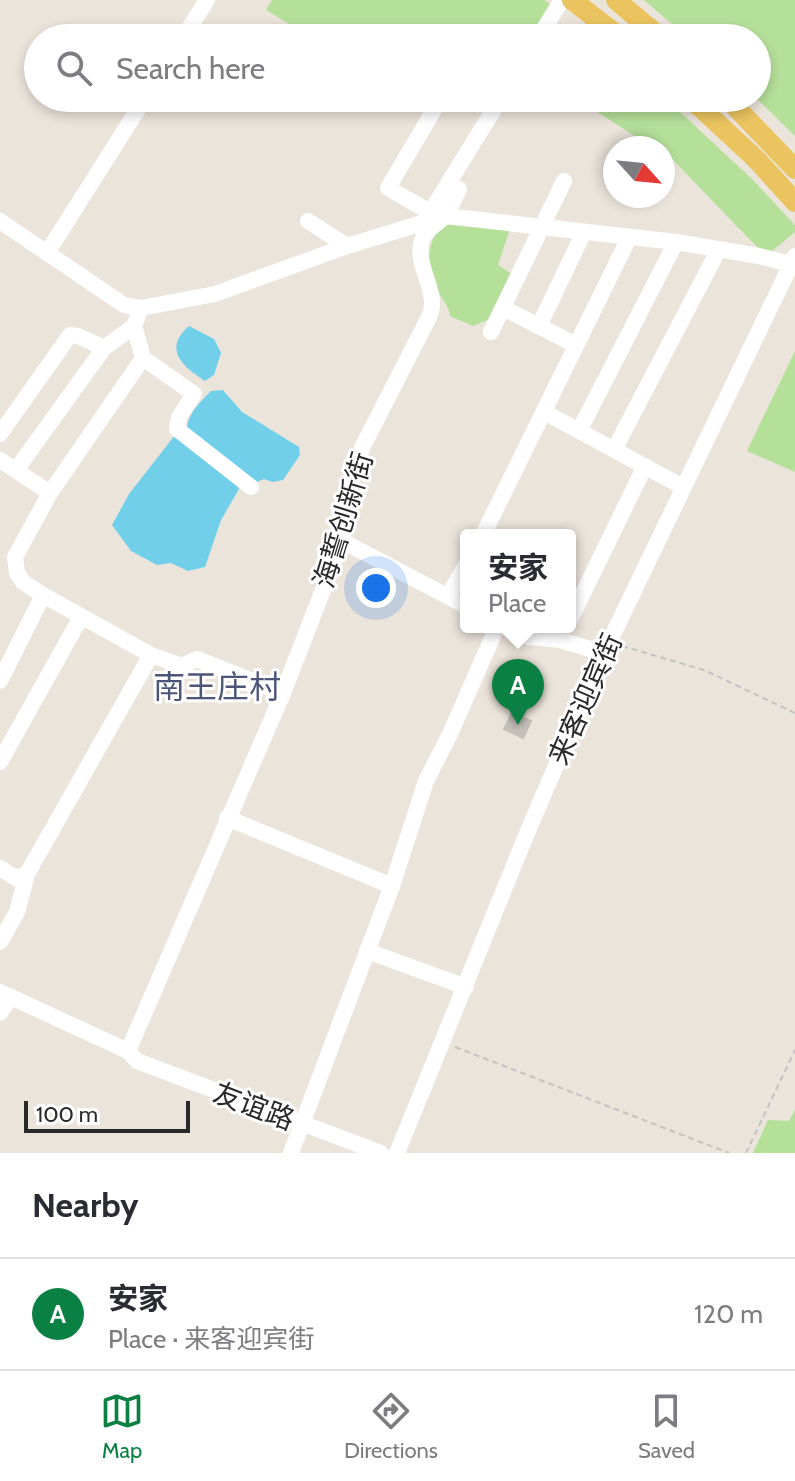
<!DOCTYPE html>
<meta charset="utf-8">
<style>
body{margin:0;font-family:Cabin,"Noto Sans SC",sans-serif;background:#f2f2f3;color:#2b2b33}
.compass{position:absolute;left:603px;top:136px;width:72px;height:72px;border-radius:50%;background:#fff;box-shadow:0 4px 12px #0003;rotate:117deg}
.scale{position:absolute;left:24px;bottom:20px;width:166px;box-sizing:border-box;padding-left:8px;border:4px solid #292929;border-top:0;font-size:22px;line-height:28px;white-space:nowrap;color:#292929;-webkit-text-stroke:6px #fff;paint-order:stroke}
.you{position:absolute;left:376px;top:588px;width:28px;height:28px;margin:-20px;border:6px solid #fff;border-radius:50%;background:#1a73e8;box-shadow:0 0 0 12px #1a73e833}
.badge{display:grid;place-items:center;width:52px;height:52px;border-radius:50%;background:#0b8043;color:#fff;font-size:26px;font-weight:700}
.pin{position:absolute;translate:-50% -66px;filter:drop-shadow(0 2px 4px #0008)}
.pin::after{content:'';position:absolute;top:42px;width:28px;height:24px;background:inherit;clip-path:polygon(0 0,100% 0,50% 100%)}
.popup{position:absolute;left:460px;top:529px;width:116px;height:104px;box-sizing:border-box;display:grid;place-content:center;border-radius:8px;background:#fff;filter:drop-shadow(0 2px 6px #0005);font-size:26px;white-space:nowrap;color:#7c7c81}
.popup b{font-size:30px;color:#2b2b33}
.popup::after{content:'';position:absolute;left:50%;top:100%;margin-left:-16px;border:16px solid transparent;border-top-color:#fff}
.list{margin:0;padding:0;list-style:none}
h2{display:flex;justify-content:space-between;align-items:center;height:104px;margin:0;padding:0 32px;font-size:34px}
h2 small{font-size:26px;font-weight:400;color:#7c7c81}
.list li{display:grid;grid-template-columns:52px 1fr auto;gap:24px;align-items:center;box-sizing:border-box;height:112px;padding:0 32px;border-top:2px solid #e1e1e2}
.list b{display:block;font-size:30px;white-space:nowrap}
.list p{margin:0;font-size:26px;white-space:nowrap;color:#7c7c81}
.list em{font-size:26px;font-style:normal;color:#7c7c81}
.icon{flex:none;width:44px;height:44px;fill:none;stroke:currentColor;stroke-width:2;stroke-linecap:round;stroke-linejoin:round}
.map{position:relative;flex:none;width:795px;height:1153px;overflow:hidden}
.search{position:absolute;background:#fff;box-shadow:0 4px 12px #0003;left:24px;right:24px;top:24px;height:88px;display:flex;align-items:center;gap:20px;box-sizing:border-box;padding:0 28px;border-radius:44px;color:#7c7c81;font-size:30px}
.sheet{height:216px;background:#fff}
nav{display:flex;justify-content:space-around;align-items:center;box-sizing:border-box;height:112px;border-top:2px solid #e1e1e2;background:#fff;font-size:22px;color:#7c7c81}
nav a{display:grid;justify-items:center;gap:4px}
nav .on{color:#0b8043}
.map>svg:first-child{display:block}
.green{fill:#b5e09a}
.water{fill:#72cfea}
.building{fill:#c6c1bb;stroke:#c6bfb5;stroke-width:2}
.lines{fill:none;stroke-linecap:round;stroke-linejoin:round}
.path{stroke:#c3c3c3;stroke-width:2;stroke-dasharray:6 4;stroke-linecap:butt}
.minor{stroke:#fff;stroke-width:16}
.major{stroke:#ebc460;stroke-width:20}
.labels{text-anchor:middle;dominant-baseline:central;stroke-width:6;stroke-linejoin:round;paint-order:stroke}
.street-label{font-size:28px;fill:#292929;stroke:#fff}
.quarter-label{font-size:32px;fill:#4b5678;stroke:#fff}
</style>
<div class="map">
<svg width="795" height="1153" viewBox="0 0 795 1153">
<rect width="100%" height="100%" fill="#ebe4db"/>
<g class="green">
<path d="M272,0H544L551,5L530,38H312L266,10Z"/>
<path d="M644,0H795V136L756,98L757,38H688Z"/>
<path d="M575,98H665L752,179L795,225V232L771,252L758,248L672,159L663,153V148H654Z"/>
<path d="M446,224L510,229L498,265L512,274L490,319L473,326L450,316C449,306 444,302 439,293C427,270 423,240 446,224Z"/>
<path d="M795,351V472L747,451Z"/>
<path d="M795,1110V1153H753L768,1120L789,1121Z"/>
</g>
<g class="water">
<path d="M189,326L214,339L221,353L214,375L205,381C183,367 162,349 189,326Z"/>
<path d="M223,390L242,412L299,447L300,455L283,480L273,482L264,479L257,482L187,428C188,413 201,401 211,391Z"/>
<path d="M175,435L232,475L239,489L221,520L205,567L188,571L171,563L157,565L131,551L112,525L129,494Z"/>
</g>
<path class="building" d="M512,713L531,721L523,738L504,729Z"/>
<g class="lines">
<g class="path">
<path d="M622,646L704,670L795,713"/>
<path d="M455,1047L729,1153"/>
<path d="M746,1153L795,1050"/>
</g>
<g class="minor">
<path d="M183,38L207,0"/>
<path d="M538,38L562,0"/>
<path d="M430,212L388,188L441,98"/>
<path d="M426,219L501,98"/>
<path d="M0,221L124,305L141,308L215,294L347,246L445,216L676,242L759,256L790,264"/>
<path d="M308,221L347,246"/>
<path d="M47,253L145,98"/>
<path d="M141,308L134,326L143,358L50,493L15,557L17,573L23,582L43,595L151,655L182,666L197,659L283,693"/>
<path d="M503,308L576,345"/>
<path d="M539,326L584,232"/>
<path d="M491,332L564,181"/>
<path d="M143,358L194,394L179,417L177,429L251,487"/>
<path d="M544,412L683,487"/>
<path d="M579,431L676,242"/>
<path d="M0,434L70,335L78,336L104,348"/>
<path d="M614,450L719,249"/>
<path d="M0,460L50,493"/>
<path d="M16,470L104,348L134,326"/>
<path d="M483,535L629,238"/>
<path d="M342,541L466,606"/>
<path d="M448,596L466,565"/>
<path d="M570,620L645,466"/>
<path d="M505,627L529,637L560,640L604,653"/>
<path d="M0,681L43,595"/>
<path d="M0,762L81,617"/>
<path d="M227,818L392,886"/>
<path d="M0,868L16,878L27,874"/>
<path d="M0,942L17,912L27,874L151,655"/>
<path d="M367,951L466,987"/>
<path d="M0,992L128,1051L137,1061L381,1153"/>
<path d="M0,1013L11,997"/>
<path d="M128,1051L283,693L342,541L346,499L362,448L430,315C439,290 414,266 422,240C426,229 436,225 444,217C450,209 455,198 459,189"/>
<path d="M291,1153L392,886L426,781L450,734L497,627"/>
<path d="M397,1153L525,838L604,653L795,256"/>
</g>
<g class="major">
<path d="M572,0L621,38"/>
<path d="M616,0L661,38"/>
<path d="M690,98L756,159L795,202"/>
<path d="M727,98L795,169"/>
</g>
</g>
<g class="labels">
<g class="street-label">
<text transform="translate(343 520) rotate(-73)">海誓创新街</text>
<text transform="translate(585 699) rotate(-66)">来客迎宾街</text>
<text transform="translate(254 1106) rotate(21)">友谊路</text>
</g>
<g class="quarter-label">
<text x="217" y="686">南王庄村</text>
</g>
</g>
</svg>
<svg class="compass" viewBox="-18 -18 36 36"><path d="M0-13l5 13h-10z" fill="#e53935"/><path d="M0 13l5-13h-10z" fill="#7c7c81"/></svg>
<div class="scale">100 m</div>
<div class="you"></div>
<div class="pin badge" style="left:518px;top:725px">A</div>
<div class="popup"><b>安家</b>Place</div>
<div class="search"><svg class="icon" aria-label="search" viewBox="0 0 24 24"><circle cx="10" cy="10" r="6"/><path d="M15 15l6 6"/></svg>Search here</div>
</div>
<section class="sheet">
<h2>Nearby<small></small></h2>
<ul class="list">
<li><span class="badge">A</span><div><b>安家</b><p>Place · 来客迎宾街</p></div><em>120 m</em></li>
</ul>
</section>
<nav>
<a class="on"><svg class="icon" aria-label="map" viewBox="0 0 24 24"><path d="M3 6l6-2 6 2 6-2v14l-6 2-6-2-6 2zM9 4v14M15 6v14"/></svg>Map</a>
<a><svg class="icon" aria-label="directions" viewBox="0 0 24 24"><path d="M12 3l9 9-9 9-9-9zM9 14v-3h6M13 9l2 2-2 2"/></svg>Directions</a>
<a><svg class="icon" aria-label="saved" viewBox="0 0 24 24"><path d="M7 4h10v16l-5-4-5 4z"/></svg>Saved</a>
</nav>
